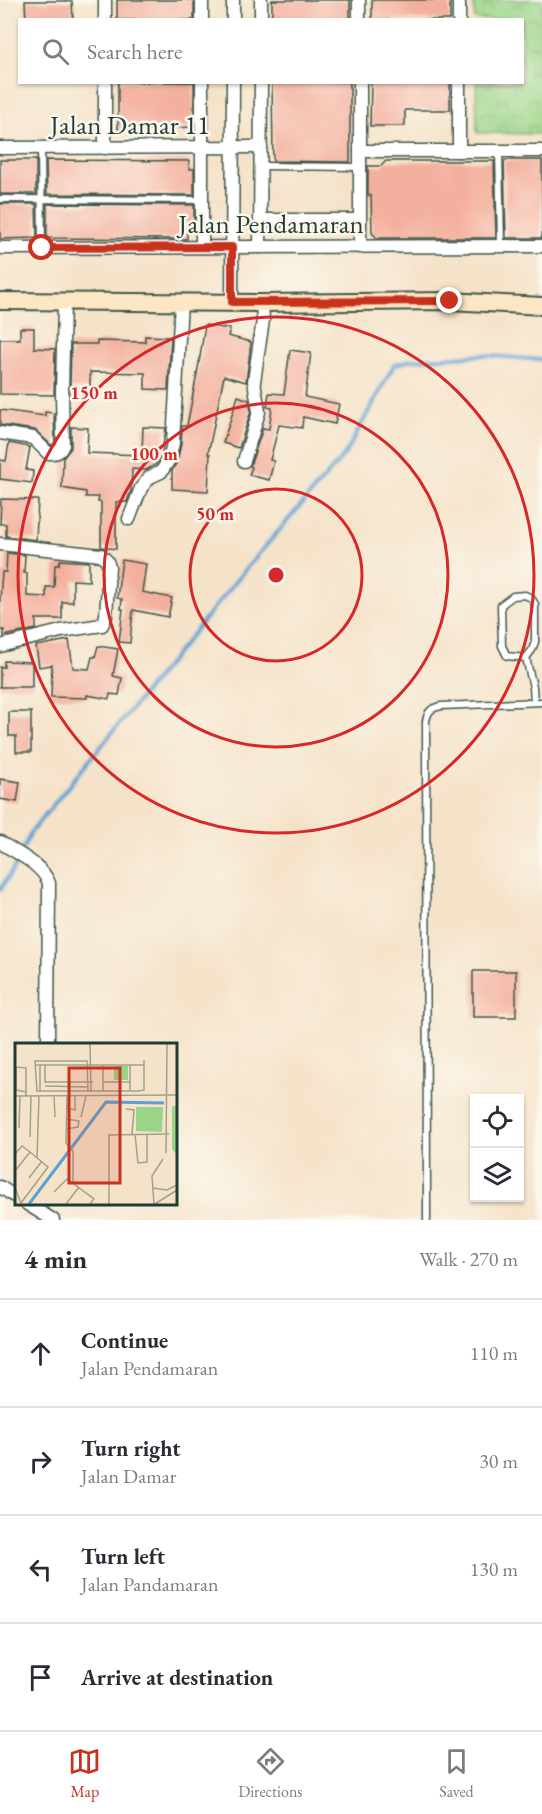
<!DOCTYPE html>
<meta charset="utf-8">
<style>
body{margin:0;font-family:"EB Garamond",serif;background:#f2f2f3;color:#2b2b33}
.controls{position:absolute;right:18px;bottom:18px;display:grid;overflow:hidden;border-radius:0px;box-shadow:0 2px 4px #0004}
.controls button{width:54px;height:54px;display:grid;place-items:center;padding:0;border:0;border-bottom:2px solid #e1e1e2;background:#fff;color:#2b2b33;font:30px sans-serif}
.stop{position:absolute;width:18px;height:18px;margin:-14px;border:4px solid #c8321e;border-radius:50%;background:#fff}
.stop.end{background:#c8321e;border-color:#fff;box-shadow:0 2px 6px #0008}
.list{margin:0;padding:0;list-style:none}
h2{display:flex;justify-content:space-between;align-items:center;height:78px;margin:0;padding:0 24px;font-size:26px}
h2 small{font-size:20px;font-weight:400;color:#7c7c81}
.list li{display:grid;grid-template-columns:39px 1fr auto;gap:18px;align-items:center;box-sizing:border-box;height:108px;padding:0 24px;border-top:2px solid #e1e1e2}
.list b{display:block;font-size:22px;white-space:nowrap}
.list p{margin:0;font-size:20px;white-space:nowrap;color:#7c7c81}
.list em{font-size:20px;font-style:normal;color:#7c7c81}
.icon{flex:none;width:33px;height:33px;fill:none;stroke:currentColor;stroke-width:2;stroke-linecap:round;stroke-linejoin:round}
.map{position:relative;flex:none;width:542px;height:1220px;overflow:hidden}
.search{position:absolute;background:#fff;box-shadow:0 2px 4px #0004;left:18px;right:18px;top:18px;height:66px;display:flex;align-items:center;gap:15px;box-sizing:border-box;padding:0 21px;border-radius:0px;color:#7c7c81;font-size:22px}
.sheet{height:510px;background:#fff}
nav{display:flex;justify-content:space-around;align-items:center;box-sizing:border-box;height:84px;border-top:2px solid #e1e1e2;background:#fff;font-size:16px;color:#7c7c81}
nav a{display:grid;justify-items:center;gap:3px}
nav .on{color:#c8321e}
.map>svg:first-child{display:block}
.park{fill:url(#park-crowns);stroke:#5c885e;stroke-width:1.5}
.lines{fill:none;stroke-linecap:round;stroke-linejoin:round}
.stream{stroke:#5ea0d2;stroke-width:4}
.building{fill:#f4b09e}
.service-casing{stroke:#3f564a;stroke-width:9}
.minor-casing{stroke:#3f564a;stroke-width:15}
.secondary-casing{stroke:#3f564a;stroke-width:20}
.service{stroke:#fff;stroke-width:6}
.minor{stroke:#fff;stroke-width:12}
.secondary{stroke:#fce6c4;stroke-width:16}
.route{stroke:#c8321e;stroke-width:8}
.ring{fill:none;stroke:#d62828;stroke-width:3}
.labels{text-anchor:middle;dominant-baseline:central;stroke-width:5;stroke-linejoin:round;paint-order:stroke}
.street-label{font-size:27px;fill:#1f3d34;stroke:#fbf7ec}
.inset-river{fill:none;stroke:#5ea0d2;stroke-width:3}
.inset-road{fill:none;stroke:#9fa18d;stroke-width:1.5}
.view{fill:#c8321e;fill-opacity:0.15;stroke:#c8321e;stroke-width:3}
.inset-edge{fill:none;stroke:#1f3d34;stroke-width:3}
.centre{fill:#d62828;stroke:#fbf7ec;stroke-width:3}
.ring-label{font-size:18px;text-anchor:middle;font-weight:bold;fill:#d62828;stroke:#fbf7ec;stroke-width:5;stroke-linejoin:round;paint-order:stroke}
</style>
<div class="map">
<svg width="542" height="1220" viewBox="0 0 542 1220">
<defs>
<pattern id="park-crowns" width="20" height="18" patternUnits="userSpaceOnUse" patternTransform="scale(1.5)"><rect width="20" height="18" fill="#99d487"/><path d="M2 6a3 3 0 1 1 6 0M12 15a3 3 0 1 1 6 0" fill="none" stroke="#7cad6f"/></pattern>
</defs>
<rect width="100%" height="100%" fill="#fbf7ec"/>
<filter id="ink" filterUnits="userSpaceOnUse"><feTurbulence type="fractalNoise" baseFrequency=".0167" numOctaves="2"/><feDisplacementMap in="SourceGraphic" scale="12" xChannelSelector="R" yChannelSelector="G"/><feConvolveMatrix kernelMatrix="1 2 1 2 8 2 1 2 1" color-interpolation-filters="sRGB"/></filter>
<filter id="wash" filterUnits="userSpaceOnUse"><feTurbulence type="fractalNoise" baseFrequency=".008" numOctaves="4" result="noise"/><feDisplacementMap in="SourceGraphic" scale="24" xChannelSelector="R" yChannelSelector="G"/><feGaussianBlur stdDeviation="1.35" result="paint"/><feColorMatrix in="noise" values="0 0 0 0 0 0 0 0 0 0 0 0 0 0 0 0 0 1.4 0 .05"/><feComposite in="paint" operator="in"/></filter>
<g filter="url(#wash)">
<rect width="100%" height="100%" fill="#f5e3c9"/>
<path class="park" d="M474,0H542V134L477,133L476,83L522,82V20L474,19Z"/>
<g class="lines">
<path class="stream" d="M0,890L15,866L31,832L244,571L346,453L394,365L411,360L482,355L542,360"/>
</g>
<g id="blocks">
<g class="building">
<rect x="117" y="0" width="77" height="20"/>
<rect x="272" y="0" width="78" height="20"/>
<rect x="372" y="0" width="78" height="20"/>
<path d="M25,1H72L73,20H26Z"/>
<path d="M118,82H194V127L118,130Z"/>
<path d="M272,82H350V162L273,161Z"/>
<path d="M371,82H450V110H405V126H370Z"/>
<rect x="0" y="160" width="36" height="34"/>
<path d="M46,160L189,161V169H194V195L47,194Z"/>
<path d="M507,160H542V238H506L504,161Z"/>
<path d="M386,161H494L496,238H377L372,233L371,195H368V166H381Z"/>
<path d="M0,204H36L37,238L0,239Z"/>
<path d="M47,204L194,205V227H187V239L47,238Z"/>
<path d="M205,325L230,329L228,336L251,342L246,382L224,376L208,454H210L208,491L172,489V471L177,462L181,444L182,426H187L199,363Z"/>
<path d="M20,328H34V348L55,349L54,395L0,394V339H20Z"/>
<path d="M145,336L171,337L168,390L145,389V373L90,372V388H70L71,344H97V341L145,342Z"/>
<path d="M290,350L311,353L305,397L339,404L335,424L303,417L302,428L279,425L270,460L274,461L269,480L249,475L252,467L250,466L263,428L269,429L272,408L267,407L269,393L284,394Z"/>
<path d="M238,396L249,400L251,411L239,448L223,443Z"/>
<path d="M0,410L45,416V412L54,413L55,444L51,445L35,430L0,425Z"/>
<path d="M71,427L88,428L87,453L142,455L143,427L166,428L161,457L155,465L146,470L132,469L131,490L127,502H116V549L101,547V502H98L99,497H86V492L62,488L63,458L71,448Z"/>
<path d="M9,443L30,447L26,470L33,471L32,483L0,479V460L6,461Z"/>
<path d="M1,499L38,500L36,540L6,536V524H0Z"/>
<path d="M7,553L25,555L24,573H27V596L46,597V587H54L55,565H59L60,560L89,562V581L73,580V602H62V619H36V629L4,636V630H0V600L2,572H6Z"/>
<path d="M122,560L146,564L142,592L172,598L168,617L133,610L130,643L119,642L123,609H121L122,599L117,598Z"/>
<path d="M69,640L73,668L89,669L92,657H95L98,646L118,649L113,676L122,678L119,695L110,694L109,699L87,695V698L51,697L52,665L39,667L36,646Z"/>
<path d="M4,661L32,662V687H0V667H4Z"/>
<path d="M9,712H31V752H16V736H9Z"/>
<path d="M0,779L20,782L17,802L0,799Z"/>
<rect x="473" y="971" width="43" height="46"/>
</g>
</g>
</g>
<g filter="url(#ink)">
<use href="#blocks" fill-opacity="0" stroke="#3f564a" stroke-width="1.5"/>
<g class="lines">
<g class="service-casing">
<g id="service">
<path d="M41,148L42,248"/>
<path d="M499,151L501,246"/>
<path d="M261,166L360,167"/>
<path d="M0,199L202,200"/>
<path d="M526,658L532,650L535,642V604L531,598L525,595L513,596L501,605L502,646L507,656L526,658L533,687L534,702"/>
<path d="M427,1220L426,721C428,711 431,708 441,706L542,702"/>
</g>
</g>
<g class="minor-casing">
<g id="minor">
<path d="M105,0V20"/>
<path d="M202,0V20"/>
<path d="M359,0V20"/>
<path d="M459,0V20"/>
<path d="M233,20V0"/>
<path d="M261,20V0"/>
<path d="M105,82V148"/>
<path d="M202,82V247"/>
<path d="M360,82V247"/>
<path d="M459,82V151"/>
<path d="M0,148L261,147"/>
<path d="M360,151H542"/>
<path d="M260,220H360"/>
<path d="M260,247L261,82"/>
<path d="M0,248L542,246"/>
<path d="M232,302L233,82"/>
<path d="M0,433L33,438L48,453C56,453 60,453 63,445L62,393L64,301"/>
<path d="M244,461L259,412L254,381L263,320L262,303"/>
<path d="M129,519L141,488L150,477L161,472L169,460L173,443L181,302"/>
<path d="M0,544L101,555L107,561L109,567L106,616L102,625L61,631L0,646"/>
<path d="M0,842C16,853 42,864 49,883L48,1044"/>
<path d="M0,1187L16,1197"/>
<path d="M27,1204L53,1220"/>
</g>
</g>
<g class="secondary-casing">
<path id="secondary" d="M0,301L262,303L450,301L542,306"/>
</g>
<use href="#service" class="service"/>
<use href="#minor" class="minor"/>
<use href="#secondary" class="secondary"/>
</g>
</g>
<g class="lines" filter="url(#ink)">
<path class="route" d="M42,248L232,247V302L450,301"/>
</g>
<g class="ring">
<circle cx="276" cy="575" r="86"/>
<circle cx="276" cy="575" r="172"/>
<circle cx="276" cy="575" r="258"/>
</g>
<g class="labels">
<g class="street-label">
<text x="130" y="124">Jalan Damar 11</text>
<text x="271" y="223">Jalan Pendamaran</text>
</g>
</g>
<g transform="translate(15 1043)">
<rect width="162" height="162" fill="#f5e3c9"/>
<path d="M99,23H113V37H99ZM157,63H162V112L157,106Z" fill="#99d487"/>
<path d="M121,64H148L147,89L121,88Z" fill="#99d487"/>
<path class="inset-river" d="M14,161L91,59L149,60"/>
<path class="inset-road" d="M75,1L76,49M20,22H129M25,22V48M30,22V40M88,22V48M115,22V48M0,24L11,25V53M1,24V47L11,49M30,39H78M88,39H115M30,43L73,44M73,48L72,18H20L22,48H124M124,48L129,47V17M0,53L162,52M39,53L40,74M52,53L51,100L58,108V139M52,65L60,67V53M111,66L119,67L117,91M66,74L71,53M4,85L5,53M51,86L63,84L64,78L52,76M120,91L123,120L132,119V91M15,94L16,53M151,110L152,1M0,111L7,103L15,109M22,114L24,53M0,128L15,109L33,124L6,160L0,145M14,135L27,118M137,145L152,147L162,142M39,149L52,136L79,156L75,161M51,161L64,144M94,161V92L154,91M139,161L137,133L148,116M140,161L162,147"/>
<path class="view" d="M54,25H105V140H54Z"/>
<rect width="162" height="162" class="inset-edge"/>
</g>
<circle cx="276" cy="575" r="9" class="centre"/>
<g class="ring-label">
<text x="94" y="399">150 m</text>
<text x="154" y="460">100 m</text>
<text x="215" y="520">50 m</text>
</g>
</svg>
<div class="controls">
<button><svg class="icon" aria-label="locate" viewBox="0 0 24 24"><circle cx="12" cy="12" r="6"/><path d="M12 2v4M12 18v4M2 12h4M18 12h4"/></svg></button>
<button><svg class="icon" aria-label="layers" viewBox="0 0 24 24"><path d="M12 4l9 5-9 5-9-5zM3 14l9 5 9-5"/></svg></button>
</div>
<div class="stop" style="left:42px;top:248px"></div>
<div class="stop end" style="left:450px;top:301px"></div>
<div class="search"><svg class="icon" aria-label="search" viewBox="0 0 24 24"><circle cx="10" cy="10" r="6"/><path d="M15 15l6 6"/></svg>Search here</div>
</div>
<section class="sheet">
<h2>4 min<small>Walk · 270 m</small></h2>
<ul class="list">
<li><svg class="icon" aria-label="ahead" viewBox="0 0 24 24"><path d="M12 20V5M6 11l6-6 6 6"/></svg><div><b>Continue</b><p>Jalan Pendamaran</p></div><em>110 m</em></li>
<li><svg class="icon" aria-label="right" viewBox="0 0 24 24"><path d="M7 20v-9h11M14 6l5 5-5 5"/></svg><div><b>Turn right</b><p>Jalan Damar</p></div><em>30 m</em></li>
<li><svg class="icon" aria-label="left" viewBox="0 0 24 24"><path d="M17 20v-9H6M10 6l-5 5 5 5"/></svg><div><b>Turn left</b><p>Jalan Pandamaran</p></div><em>130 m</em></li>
<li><svg class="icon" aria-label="arrive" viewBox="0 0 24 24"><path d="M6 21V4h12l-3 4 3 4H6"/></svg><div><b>Arrive at destination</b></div></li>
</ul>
</section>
<nav>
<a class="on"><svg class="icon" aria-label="map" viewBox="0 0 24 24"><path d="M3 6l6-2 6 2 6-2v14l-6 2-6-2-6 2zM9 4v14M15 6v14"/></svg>Map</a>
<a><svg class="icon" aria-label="directions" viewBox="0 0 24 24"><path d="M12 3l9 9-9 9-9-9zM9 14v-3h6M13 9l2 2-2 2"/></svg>Directions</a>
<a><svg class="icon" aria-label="saved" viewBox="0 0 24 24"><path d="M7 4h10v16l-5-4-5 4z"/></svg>Saved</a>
</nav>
